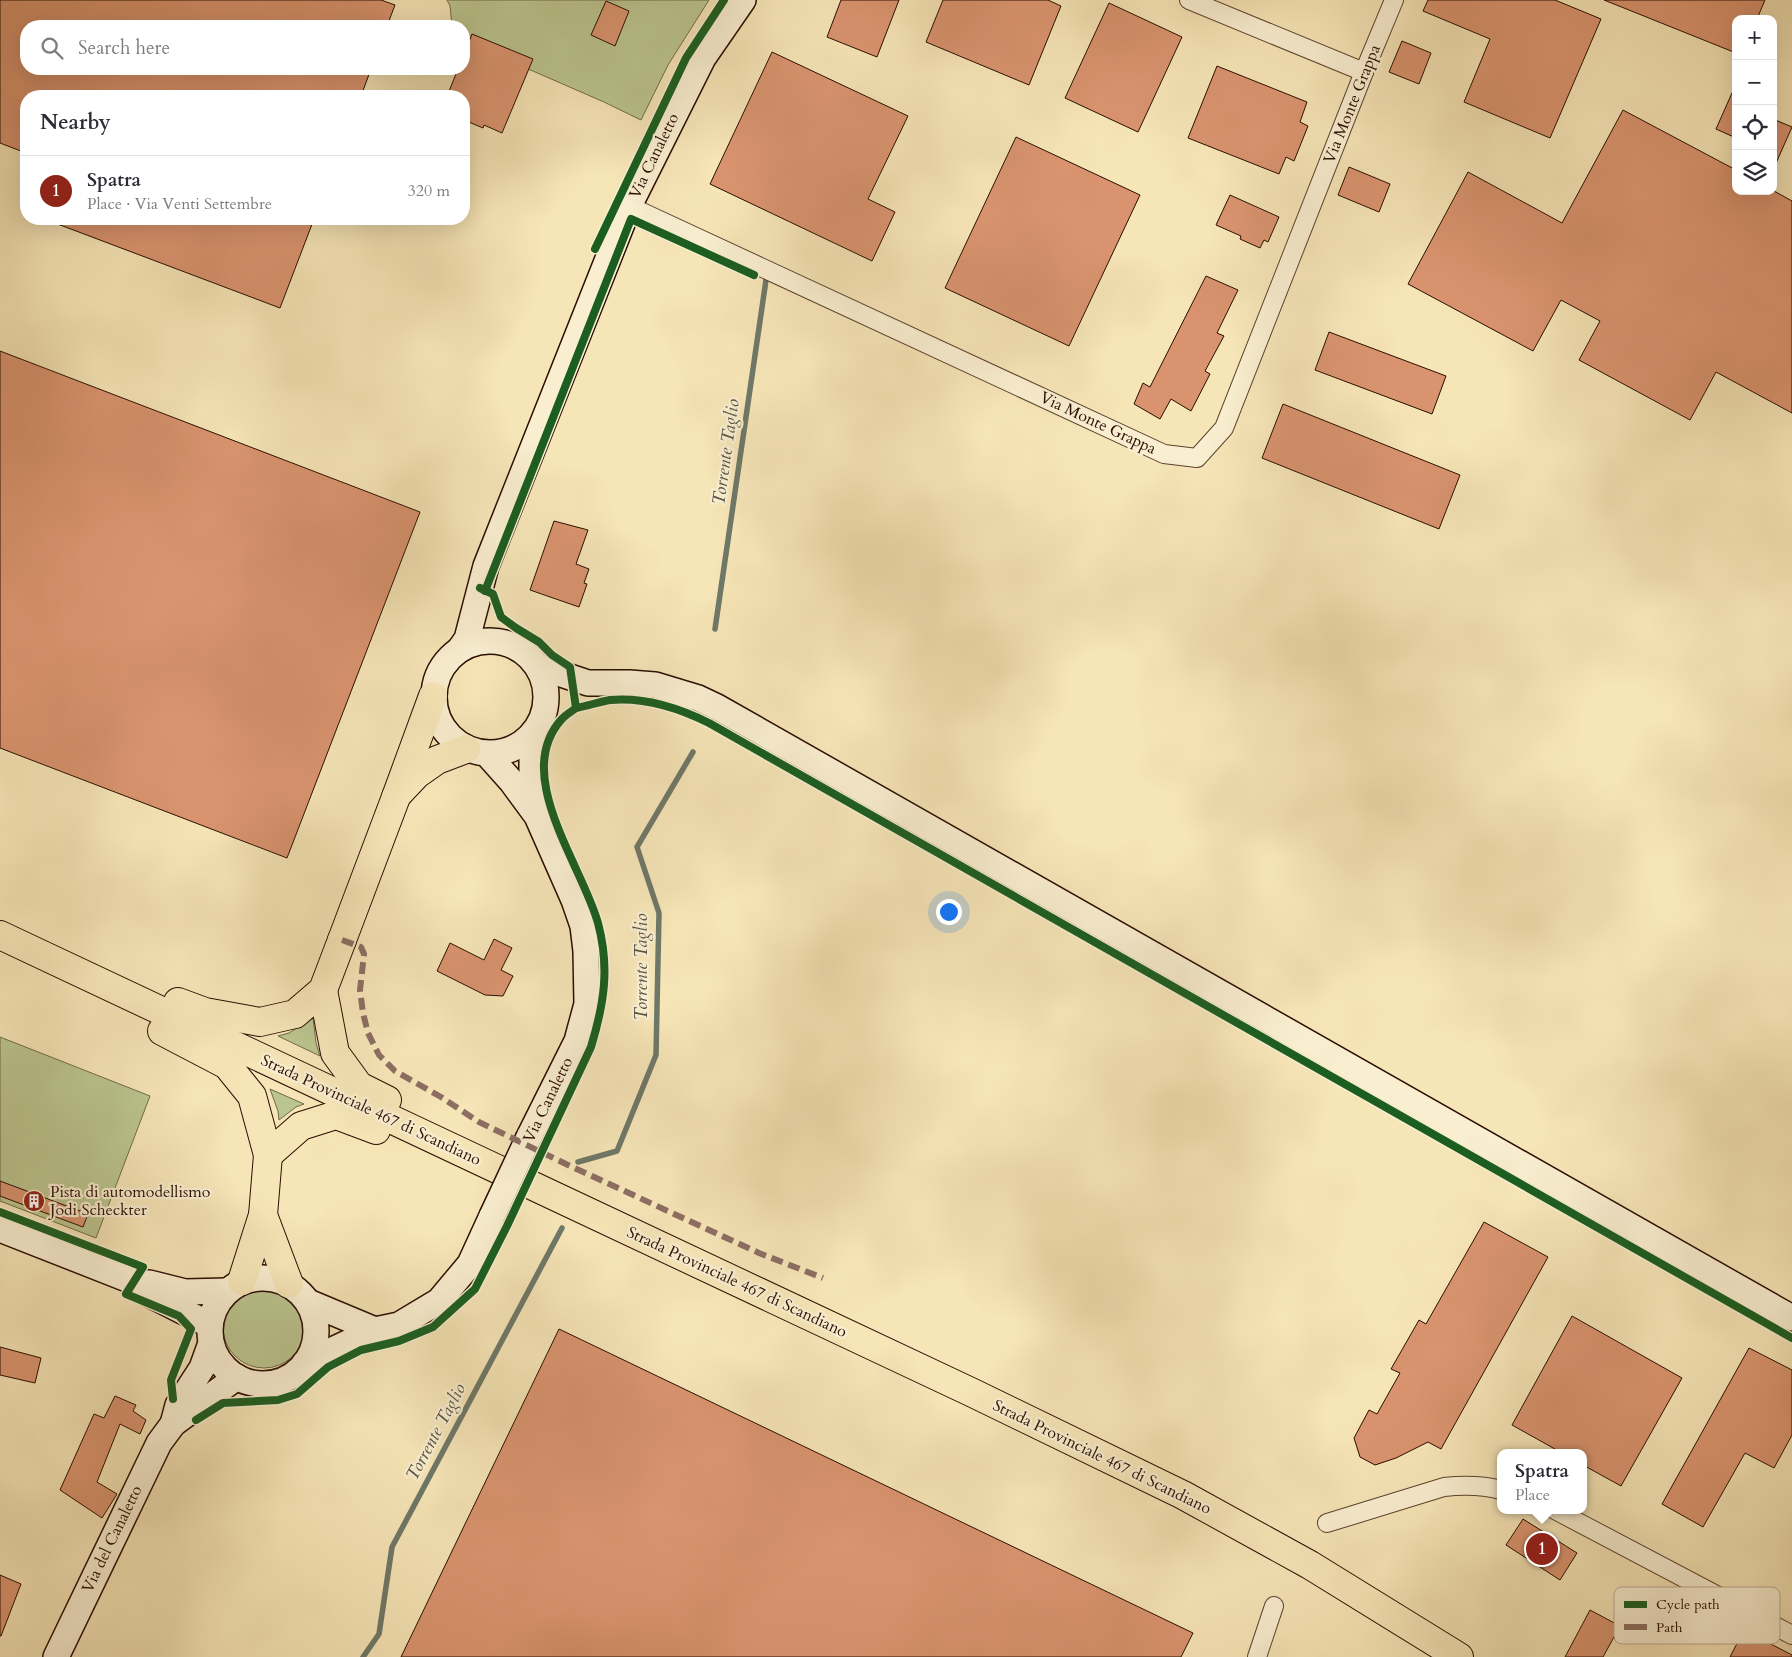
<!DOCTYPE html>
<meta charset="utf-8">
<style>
body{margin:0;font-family:Cardo,serif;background:#f7f7f7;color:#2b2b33}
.controls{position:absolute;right:15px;top:15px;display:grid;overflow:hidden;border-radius:10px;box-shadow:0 5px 20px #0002}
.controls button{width:45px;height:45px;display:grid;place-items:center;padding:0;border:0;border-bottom:1px solid #e1e1e2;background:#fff;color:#2b2b33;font:25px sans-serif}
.you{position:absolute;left:948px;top:911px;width:18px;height:18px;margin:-12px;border:4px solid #fff;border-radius:50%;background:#1a73e8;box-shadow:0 0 0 8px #1a73e833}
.badge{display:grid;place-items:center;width:32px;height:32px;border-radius:50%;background:#8f2418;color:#fff;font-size:16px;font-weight:700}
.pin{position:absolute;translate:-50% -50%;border:2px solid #fff;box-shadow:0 1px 5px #0006}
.popup{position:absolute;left:1497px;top:1449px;width:90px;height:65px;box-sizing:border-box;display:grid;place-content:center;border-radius:10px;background:#fff;filter:drop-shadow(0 1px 4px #0005);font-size:16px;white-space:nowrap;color:#7c7c81}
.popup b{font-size:19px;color:#2b2b33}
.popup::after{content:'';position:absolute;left:50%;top:100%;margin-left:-10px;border:10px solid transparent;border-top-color:#fff}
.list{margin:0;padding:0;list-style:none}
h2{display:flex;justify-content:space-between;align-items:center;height:65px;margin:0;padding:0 20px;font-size:21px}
h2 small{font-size:16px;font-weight:400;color:#7c7c81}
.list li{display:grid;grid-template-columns:32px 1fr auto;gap:15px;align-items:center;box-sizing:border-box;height:70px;padding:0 20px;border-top:1px solid #e1e1e2}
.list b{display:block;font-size:19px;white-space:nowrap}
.list p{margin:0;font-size:16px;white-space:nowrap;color:#7c7c81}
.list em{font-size:16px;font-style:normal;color:#7c7c81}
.icon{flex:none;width:28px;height:28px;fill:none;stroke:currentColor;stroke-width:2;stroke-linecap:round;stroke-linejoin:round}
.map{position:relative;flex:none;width:1792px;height:1657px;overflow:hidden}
.search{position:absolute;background:#fff;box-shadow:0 5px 20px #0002;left:20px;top:20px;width:450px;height:55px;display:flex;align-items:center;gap:12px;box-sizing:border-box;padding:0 18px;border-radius:20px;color:#7c7c81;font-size:19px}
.panel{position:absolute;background:#fff;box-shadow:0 5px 20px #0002;left:20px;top:90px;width:450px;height:135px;border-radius:20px}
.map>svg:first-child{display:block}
.green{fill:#bbc58f;stroke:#726948}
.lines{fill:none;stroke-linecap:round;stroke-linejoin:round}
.stream{stroke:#6f7868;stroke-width:5.5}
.building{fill:#d9946f;stroke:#2a0d00}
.street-casing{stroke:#5d432e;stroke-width:20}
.secondary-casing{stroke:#2a0d00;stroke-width:28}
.primary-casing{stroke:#2a0d00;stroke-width:30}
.highway-casing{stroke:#2a0d00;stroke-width:30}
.street{stroke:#f9eed0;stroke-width:18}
.secondary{stroke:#f9eed0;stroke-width:25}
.primary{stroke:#f6e5b7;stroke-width:28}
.highway{stroke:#f6e5b7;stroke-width:28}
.secondary-bridge-casing{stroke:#2a0d00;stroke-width:28;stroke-linecap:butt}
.secondary-bridge{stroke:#f9eed0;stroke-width:25}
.quiet{stroke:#8d6e63;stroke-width:6;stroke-dasharray:12 6;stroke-linecap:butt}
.cycleway-casing{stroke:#f9eed0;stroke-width:11}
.cycleway{stroke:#1b5e20;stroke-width:8}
.labels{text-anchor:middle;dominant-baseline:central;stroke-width:4.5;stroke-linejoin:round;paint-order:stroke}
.street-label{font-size:16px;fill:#2a0d00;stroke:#f9eed0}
.poi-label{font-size:16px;fill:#2a0d00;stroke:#f9eed0;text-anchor:start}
.water-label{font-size:18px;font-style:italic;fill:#585445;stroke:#f9eed0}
.key{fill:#f9eed0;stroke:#bbaa92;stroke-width:1}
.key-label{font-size:14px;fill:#2a0d00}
</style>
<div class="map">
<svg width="1792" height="1657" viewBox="0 0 1792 1657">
<rect width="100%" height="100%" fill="#f6e5b7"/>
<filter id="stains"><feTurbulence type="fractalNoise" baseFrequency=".004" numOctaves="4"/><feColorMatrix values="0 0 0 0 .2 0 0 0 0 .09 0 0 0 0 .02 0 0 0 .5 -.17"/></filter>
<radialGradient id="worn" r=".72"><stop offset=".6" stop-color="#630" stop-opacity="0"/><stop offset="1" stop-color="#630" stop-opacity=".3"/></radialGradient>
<g class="green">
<path d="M447,0H709L668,65L641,120L604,102L464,41V26H452L450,6Z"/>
<path d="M313,1018L316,1043L320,1056L278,1036L289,1033Z"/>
<path d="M0,1037L150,1096L96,1238L0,1201Z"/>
<path d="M270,1089L304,1104L296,1107L279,1120L278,1111Z"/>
<circle cx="264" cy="1327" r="41"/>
</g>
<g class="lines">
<g class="stream">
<path d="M715,629L766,280"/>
<path d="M578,1162L617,1151L656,1055L659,913L637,847L693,752"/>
<path d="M363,1657L379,1634L392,1547L562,1228"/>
</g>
</g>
<g class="building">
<path d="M0,0H381L395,5L387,26H26V69H371L361,96H26V153L0,143Z"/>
<path d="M841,0H899L877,57L827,37Z"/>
<path d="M943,0H1048L1061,6L1029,85L926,42Z"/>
<path d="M1428,0H1555L1601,19L1550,138L1464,102L1490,39L1423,11Z"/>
<path d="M1604,0H1765L1757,19H1736V53Z"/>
<path d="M606,1L629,11L615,46L591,35Z"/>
<path d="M1109,3L1182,37L1138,132L1065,98Z"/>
<path d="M472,34L533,59L502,133L484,125L483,128L464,120V96H447L458,69H464V55Z"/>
<path d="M1402,41L1431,53L1419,84L1389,72Z"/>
<path d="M772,52L908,116L868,199L895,212L872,261L710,184Z"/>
<path d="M1217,66L1307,102L1300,122L1308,126L1294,161L1286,157L1279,174L1188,138Z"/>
<path d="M1736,84V138L1716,129Z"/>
<path d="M1623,110L1736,170V191H1774L1792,201V413L1716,372L1690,420L1579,360L1600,321L1561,300L1533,351L1408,284L1468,172L1562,223Z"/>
<path d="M1773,119L1792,127L1773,170Z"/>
<path d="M1016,137L1140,195L1069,346L945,288Z"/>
<path d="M1349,167L1390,184L1379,212L1338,195Z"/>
<path d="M1230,195L1279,217L1268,242L1264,240L1260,248L1240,239L1241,236L1216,225Z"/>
<path d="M48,219H314L280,308L47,220Z"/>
<path d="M1206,276L1238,290L1217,333L1224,336L1205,371L1210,374L1191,411L1171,399L1160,419L1134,404L1143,383L1150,387Z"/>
<path d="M1329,332L1446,376L1432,414L1315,370Z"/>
<path d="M0,351L420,512L287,858L0,748Z"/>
<path d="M1283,404L1460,475L1439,529L1262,458Z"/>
<path d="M554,521L588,530L576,564L589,569L584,583L587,584L579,607L530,590Z"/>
<path d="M494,939L512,948L501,970L513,976L503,996L485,995L437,971L450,943L484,960Z"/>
<path d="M0,1181L88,1214L83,1227L0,1196Z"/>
<path d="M1484,1222L1548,1257L1441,1449L1428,1442L1396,1458L1375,1465L1360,1457L1354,1438L1369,1410L1377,1414L1400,1373L1391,1369L1419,1320L1426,1324Z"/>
<path d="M1572,1316L1682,1378L1621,1486L1583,1465V1453H1562L1512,1425Z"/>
<path d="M559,1329L1193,1633L1181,1657H401Z"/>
<path d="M0,1347L41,1358L35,1383L0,1375Z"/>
<path d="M1749,1348L1792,1370V1435L1774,1468L1745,1453L1703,1527L1662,1504Z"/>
<path d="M115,1396L136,1405L133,1411L146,1420L140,1434L120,1424L97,1482L117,1494L102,1518L60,1490L94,1414L104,1418Z"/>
<path d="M1523,1519L1577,1553L1560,1580L1506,1545Z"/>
<path d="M0,1575L21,1584L1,1636H0Z"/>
<path d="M1590,1610L1620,1626L1603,1657H1565Z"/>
<path d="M1744,1630L1792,1655V1657H1730Z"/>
</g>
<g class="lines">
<g class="street-casing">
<g id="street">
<path d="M1189,0L1364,72"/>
<path d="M629,206L1164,454L1197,458L1224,428L1364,72L1394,0"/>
<path d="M1555,1510L1792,1635"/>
<path d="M1327,1523L1444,1487C1464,1485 1482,1485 1501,1490"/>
<path d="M1257,1657L1274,1606"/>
</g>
</g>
<g class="secondary-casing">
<g id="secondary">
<circle cx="490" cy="697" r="56"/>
<path d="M460,649L467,639L486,566L629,206L703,58L743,0"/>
<path d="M537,666L588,683H629L655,685L698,698L717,707L1792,1318"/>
<path d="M532,736V780L537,813"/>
<path d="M487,754L512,782L537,816L574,900L583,926L586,951L587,1004L577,1041L529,1137"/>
<path d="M0,1229L140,1284L149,1283L185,1292L227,1291"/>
<circle cx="263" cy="1331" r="53"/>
<path d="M143,1291L210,1325"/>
<path d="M308,1302L375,1330"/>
<path d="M305,1363L375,1330L399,1325L439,1301L470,1264L492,1216"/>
<path d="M173,1424L178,1405L202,1368L211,1343"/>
<path d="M56,1657L159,1443L173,1424L237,1377"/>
</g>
</g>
<g class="primary-casing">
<path id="primary" d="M342,940L396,797"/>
</g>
<g class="highway-casing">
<g id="highway">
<path d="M400,792L417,774L437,760L466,749"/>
<path d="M396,797L433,696"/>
<path d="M0,935L973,1393L1183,1495L1310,1565L1459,1657"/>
<path d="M323,990L335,1053L359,1086L387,1100"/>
<path d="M178,1002L205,1012L260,1022L295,1014L323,990L342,940"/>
<path d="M162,1031L227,1065L252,1096L268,1155L263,1215L242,1281"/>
<path d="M268,1155L301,1126L336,1115L376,1130"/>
<path d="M263,1215L289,1284"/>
</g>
</g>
<use href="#street" class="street"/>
<use href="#secondary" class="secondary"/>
<use href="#primary" class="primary"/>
<use href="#highway" class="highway"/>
<g class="secondary-bridge-casing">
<path id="secondary-bridge" d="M492,1216L529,1137"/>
</g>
<use href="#secondary-bridge" class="secondary-bridge"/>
<path class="quiet" d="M342,940L361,947L364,954L360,990L363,1013L368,1033L379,1055L395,1071L441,1097L479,1122L568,1165L759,1253L823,1278"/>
<g class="cycleway-casing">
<g id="cycleway">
<path d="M595,249L686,58L724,0"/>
<path d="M485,591L631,219L754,275"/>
<path d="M576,708C587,706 599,702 610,700C644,697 679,708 709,723L1792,1338"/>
<path d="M0,1212L143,1267L126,1294L179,1316L191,1329L171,1380L173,1399"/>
<path d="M196,1420L223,1403L278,1400L297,1394L328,1367L361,1350L399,1341L433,1327L475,1289L507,1226L591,1047C604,1004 610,968 598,923C582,865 512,775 561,720C565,715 571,712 576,708L570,667L552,655L539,642L516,628L501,617L493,594L480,588"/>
</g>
</g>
<use href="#cycleway" class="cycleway"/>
</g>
<defs>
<g id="building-disc" transform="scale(1.125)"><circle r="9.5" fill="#8f2418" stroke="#f9eed0"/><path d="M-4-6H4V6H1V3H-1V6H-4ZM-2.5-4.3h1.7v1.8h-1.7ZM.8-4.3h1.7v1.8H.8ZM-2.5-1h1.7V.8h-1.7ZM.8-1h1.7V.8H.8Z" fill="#fff"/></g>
</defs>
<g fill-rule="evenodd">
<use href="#building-disc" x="34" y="1201"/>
</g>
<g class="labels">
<g class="street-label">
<text transform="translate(1352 104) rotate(-68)">Via Monte Grappa</text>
<text transform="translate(654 156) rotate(-64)">Via Canaletto</text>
<text transform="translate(1098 423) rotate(25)">Via Monte Grappa</text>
<text transform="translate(548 1100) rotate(-64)">Via Canaletto</text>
<text transform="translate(371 1110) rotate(25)">Strada Provinciale 467 di Scandiano</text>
<text transform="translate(737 1282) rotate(25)">Strada Provinciale 467 di Scandiano</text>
<text transform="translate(1102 1457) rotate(26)">Strada Provinciale 467 di Scandiano</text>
<text transform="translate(112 1539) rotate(-64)">Via del Canaletto</text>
</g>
<g class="poi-label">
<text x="50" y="1192">Pista di automodellismo<tspan x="50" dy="18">Jodi Scheckter</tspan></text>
</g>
<g class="water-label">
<text transform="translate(726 452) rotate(-82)">Torrente Taglio</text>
<text transform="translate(641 967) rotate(-90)">Torrente Taglio</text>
<text transform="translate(436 1432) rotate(-62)">Torrente Taglio</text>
</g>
</g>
<rect x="1614" y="1587" width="166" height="57" rx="8" class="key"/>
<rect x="1624" y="1601" width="23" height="7" fill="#1b5e20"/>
<rect x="1624" y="1624" width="23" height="6" fill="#8d6e63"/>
<g class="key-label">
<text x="1656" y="1609">Cycle path</text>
<text x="1656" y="1632">Path</text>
</g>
<rect width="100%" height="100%" filter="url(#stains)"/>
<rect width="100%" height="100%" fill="url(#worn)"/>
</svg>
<div class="controls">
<button>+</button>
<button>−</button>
<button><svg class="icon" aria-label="locate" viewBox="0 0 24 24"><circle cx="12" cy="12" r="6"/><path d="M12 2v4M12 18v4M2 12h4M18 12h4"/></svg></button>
<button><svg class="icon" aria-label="layers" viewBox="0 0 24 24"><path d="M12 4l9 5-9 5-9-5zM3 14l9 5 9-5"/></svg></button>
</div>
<div class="you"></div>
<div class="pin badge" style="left:1542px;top:1549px">1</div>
<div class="popup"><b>Spatra</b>Place</div>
<div class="search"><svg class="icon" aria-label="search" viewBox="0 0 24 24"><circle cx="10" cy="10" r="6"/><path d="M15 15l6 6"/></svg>Search here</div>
<section class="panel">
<h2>Nearby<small></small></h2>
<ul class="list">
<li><span class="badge">1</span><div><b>Spatra</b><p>Place · Via Venti Settembre</p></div><em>320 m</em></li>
</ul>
</section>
</div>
